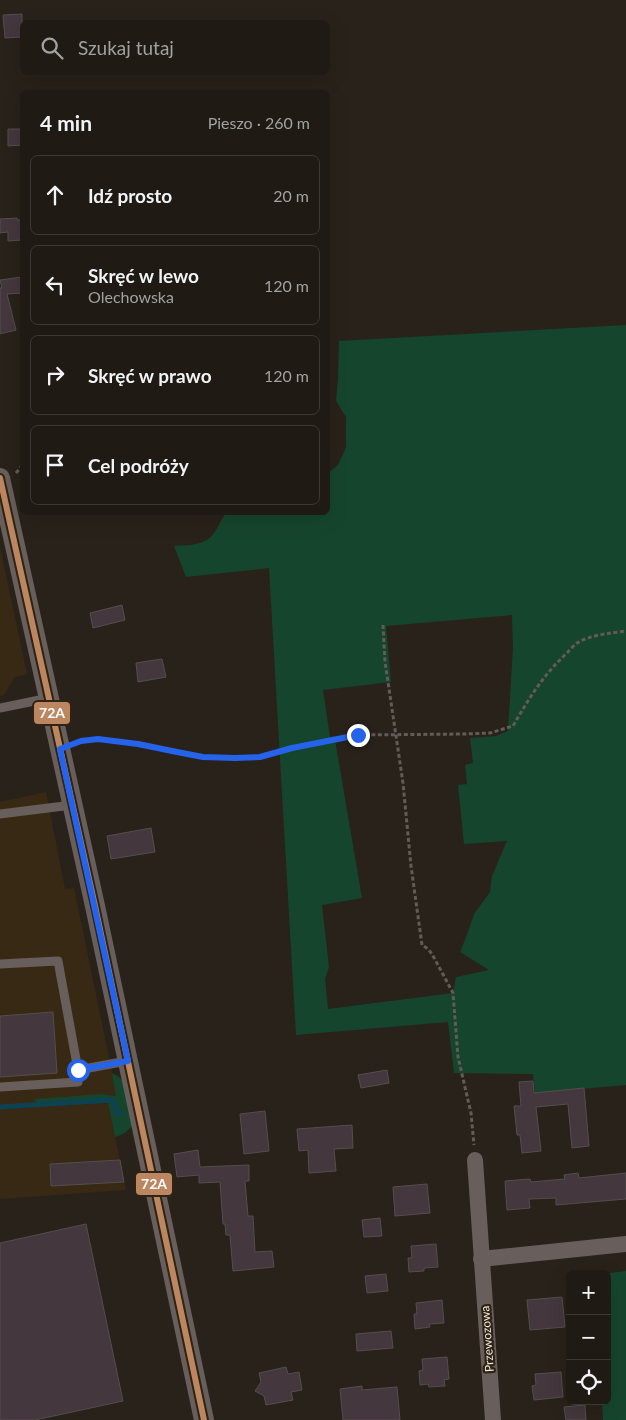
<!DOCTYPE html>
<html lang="pl">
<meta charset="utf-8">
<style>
body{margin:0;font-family:Lato,sans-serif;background:#27231d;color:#f1f3f6}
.controls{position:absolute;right:15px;bottom:15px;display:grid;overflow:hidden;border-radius:8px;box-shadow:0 5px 20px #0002}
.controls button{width:45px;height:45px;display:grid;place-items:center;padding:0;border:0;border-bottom:1px solid #3c3834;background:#1f1a14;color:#f1f3f6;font:25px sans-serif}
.stop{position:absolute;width:15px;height:15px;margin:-11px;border:4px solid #2563eb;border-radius:50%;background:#fff}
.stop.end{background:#2563eb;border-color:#fff;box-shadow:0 1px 5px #0008}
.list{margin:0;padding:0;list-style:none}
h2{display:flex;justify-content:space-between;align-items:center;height:65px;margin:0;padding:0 20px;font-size:21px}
h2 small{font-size:16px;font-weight:400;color:#a1a1a0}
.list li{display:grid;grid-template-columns:32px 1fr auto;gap:15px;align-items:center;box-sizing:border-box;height:80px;margin:0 10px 10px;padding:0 10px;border:1px solid #3c3834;border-radius:8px}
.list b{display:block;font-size:19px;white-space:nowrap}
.list p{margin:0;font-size:16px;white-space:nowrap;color:#a1a1a0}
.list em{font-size:16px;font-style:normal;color:#a1a1a0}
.icon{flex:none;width:28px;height:28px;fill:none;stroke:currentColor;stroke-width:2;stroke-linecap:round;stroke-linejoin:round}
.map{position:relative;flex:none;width:626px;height:1420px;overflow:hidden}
.search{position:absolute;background:#1f1a14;box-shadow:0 5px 20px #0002;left:20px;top:20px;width:310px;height:55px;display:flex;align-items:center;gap:12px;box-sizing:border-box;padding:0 18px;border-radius:8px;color:#a1a1a0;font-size:19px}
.panel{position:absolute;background:#1f1a14;box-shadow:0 5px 20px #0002;left:20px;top:90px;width:310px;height:425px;border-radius:8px}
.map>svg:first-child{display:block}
.built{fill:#382915}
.green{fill:#16452d;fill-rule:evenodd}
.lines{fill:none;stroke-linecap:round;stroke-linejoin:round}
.stream{stroke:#0e4151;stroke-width:5}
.building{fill:#44373d;stroke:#544e4e}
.path{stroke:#645b57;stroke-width:3;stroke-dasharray:4 2.5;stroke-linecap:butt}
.service{stroke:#685e5b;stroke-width:9}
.minor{stroke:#685e5b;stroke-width:16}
.tertiary{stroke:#685e5b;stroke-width:20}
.bus-1-casing{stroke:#2f2314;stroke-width:10}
.bus-1{stroke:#bb8660;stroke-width:6}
.route{stroke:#2563eb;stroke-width:6}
.labels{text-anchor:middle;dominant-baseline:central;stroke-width:4.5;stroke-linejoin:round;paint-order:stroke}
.street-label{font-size:12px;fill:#efe7dd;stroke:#2f2314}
.line-badge{stroke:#2f2314;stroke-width:2}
.badge-label{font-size:14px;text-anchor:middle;font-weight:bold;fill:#fff}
</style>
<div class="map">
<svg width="626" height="1420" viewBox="0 0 626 1420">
<rect width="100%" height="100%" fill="#29221a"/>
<g class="built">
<path d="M0,547L27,674L15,677L4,695L0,696Z"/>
<path d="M46,792L65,889L74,888L117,1096L102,1094L36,1107L108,1103L126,1190L0,1199V802Z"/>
</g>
<g class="green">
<path d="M626,325V1085L535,1093L533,1074L454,1073L448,1022L296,1035L269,568L186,577L174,546C187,545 206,546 214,533C219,526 221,519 226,513L328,512V473L338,465L346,447V417L336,401L338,378L339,341ZM512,615L513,648L508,731L496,736L470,738L473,763L465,765L467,784L458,785L464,844L507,841L492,876L490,892L474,914L467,935L460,952L489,970L456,977L453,993L328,1009L325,979L329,967L322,905L362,898L335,740L334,736L330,737L323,690L391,682L386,626Z"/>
<path d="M112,1073L119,1077L122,1081L133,1124C128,1132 124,1134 115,1137L108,1103L36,1107L35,1099L102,1094L116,1096Z"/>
<path d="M626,1271V1420H603L602,1401H607V1274H603Z"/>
</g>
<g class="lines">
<path class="stream" d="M0,1107L109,1100L114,1103L117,1113L121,1114"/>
</g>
<g class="building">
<path d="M22,14V37L5,38L3,15Z"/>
<path d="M8,129H22V145L8,146Z"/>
<path d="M17,218V220H22V240L8,241V232L0,233V219Z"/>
<path d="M22,277V293L7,294L16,330L0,334V288H2L0,280Z"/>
<path d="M122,605L125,620L93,628L90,613Z"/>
<path d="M162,659L166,677L138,682L136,663Z"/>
<path d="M151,828L155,852L111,859L107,836Z"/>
<path d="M53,1012L57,1073L0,1077V1016Z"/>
<path d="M387,1070L389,1083L361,1088L358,1075Z"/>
<path d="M533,1081L534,1093L584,1088L589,1146L572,1148L568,1104L536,1107L541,1151L522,1153L520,1135H517L514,1106H521L519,1082Z"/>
<path d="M265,1111L269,1151L244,1154L240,1114Z"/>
<path d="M352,1125L353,1148L334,1149L336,1171L309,1173L308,1150L299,1151L297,1129Z"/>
<path d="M198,1150L200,1167L249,1165V1181H245L248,1216H253L255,1252L272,1251L274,1267L233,1271L230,1235H226L225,1224H223L220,1182L199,1183V1175L177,1177L174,1154Z"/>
<path d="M120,1160L124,1182L51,1186L50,1164Z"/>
<path d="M578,1173L579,1178L626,1173V1199L556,1205V1198L529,1199L530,1208L507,1210L505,1181L530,1179L531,1182L565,1179L564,1175Z"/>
<path d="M427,1184L430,1213L395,1216L393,1187Z"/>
<path d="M380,1218L382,1236L364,1237L362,1220Z"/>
<path d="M86,1224L123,1401L35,1420H0V1243Z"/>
<path d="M436,1244L438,1267L424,1268V1271L409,1272L408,1258H412L411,1246Z"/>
<path d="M386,1274L388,1291L367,1293L365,1276Z"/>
<path d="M562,1297L565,1327L530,1330L527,1300Z"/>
<path d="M442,1300L444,1323L429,1324L430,1327L415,1329L414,1314H417L416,1303Z"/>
<path d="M391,1331L393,1348L357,1351L356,1334Z"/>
<path d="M447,1357L449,1379L444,1380L445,1386L429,1387L428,1384L420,1385L419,1371L423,1370L422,1359Z"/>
<path d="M286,1367L288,1374L299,1372L302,1390L291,1392L293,1400L266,1405L264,1396L255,1391L261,1382L259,1373Z"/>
<path d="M561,1372L563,1397L534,1400L532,1386L536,1385L535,1374Z"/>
<path d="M362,1386V1390L397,1387L400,1420H343L340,1389Z"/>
<path d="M585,1405L586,1420H566L564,1407Z"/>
</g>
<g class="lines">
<g class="path">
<path d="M16,473L22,466"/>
<path d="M383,625L385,662L403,783L411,866L422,945L428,949L432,954L453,993L458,1057L471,1113L474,1145"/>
<path d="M77,743L98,739L139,743L177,752L203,757L235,758L260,757L292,748L358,735L463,734L490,733L513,726C528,700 543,675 566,654C569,651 573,646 577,643C590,635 611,633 626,631"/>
</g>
<g class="service">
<path d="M0,708L49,698"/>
<path d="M0,814L72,805"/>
<path d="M0,964L58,961L78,1070"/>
<path d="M0,1087L78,1082V1070L127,1061"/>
</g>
<g class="minor">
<path d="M475,1160L493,1420"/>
<path d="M481,1259L626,1244"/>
</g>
<path class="tertiary" d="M0,478L95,906L204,1420"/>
<g class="bus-1-casing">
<path id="bus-1" d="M0,478L95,906L204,1420"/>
</g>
<use href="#bus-1" class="bus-1"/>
</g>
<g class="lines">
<path class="route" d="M78,1070L128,1061L60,749L81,741L98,739L138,744L177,752L203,757L235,758L260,757L292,748L358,735"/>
</g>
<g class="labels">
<g class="street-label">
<text transform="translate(487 1339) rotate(-94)">Przewozowa</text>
</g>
</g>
<g class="line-badge">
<rect x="33" y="701" width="38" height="24" rx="5" fill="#bb8660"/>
<rect x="135" y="1172" width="38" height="24" rx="5" fill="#bb8660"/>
</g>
<g class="badge-label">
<text x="52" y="718">72A</text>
<text x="154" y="1189">72A</text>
</g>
</svg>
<div class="controls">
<button>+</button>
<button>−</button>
<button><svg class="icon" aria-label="locate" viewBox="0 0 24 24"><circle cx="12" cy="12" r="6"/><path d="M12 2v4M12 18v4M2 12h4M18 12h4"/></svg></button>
</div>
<div class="stop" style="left:78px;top:1070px"></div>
<div class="stop end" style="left:358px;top:735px"></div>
<div class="search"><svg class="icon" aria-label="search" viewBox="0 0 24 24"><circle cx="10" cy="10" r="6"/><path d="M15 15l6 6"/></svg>Szukaj tutaj</div>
<section class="panel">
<h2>4 min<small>Pieszo · 260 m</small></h2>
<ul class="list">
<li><svg class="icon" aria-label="ahead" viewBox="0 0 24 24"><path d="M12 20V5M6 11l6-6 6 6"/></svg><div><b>Idź prosto</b></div><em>20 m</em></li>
<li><svg class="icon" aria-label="left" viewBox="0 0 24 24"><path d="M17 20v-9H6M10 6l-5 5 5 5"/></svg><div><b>Skręć w lewo</b><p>Olechowska</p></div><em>120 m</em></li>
<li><svg class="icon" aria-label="right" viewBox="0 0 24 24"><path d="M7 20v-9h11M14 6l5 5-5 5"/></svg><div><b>Skręć w prawo</b></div><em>120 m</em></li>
<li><svg class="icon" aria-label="arrive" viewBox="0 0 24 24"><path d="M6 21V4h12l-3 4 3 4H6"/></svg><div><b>Cel podróży</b></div></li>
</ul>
</section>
</div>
